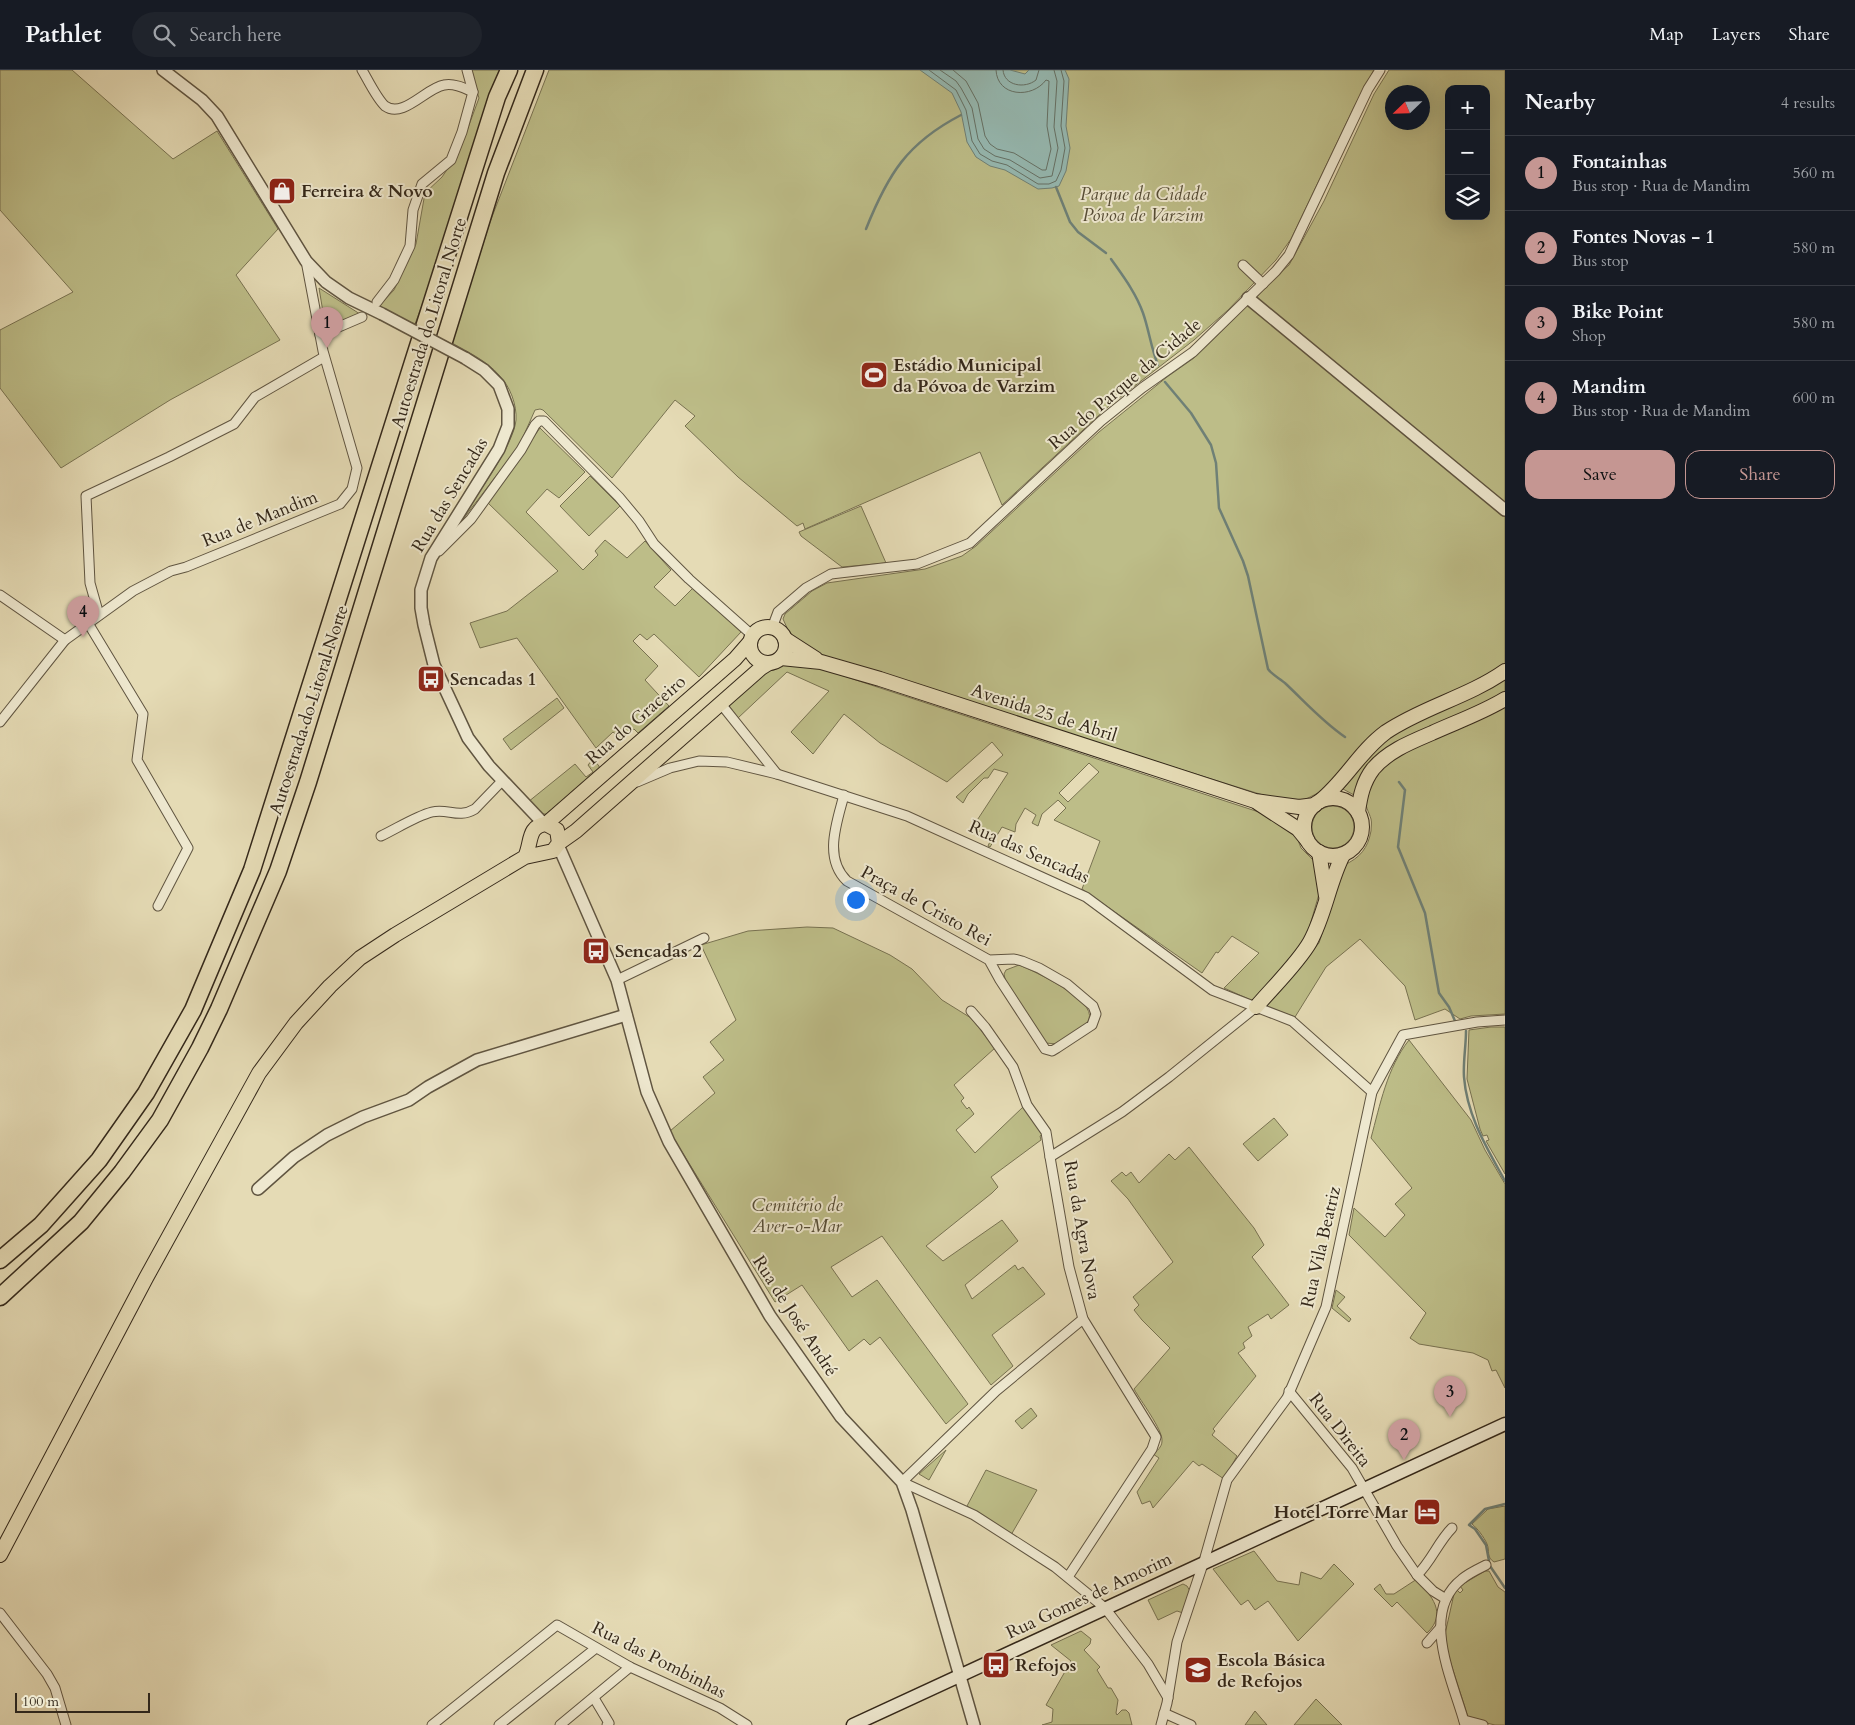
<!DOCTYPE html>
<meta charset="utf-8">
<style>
body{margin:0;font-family:Cardo,serif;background:#20242c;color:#f1f3f6}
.controls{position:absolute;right:15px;top:15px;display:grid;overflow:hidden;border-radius:10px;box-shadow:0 5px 20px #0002}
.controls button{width:45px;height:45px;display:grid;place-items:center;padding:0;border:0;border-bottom:1px solid #363941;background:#171b24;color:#f1f3f6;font:25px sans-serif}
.compass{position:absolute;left:1385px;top:15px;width:45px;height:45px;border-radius:50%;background:#171b24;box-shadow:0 5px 20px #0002;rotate:247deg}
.scale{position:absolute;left:15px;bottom:12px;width:135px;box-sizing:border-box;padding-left:5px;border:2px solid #34281a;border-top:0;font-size:14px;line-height:18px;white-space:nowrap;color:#34281a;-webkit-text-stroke:4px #eee8cf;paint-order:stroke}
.you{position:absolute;left:855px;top:829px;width:18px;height:18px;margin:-12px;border:4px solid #fff;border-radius:50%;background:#1a73e8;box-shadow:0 0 0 8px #1a73e833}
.badge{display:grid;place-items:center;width:32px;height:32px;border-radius:50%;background:#c59692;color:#111;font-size:16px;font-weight:700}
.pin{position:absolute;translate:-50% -41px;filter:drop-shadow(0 1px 2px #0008)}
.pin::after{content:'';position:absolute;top:26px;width:18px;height:15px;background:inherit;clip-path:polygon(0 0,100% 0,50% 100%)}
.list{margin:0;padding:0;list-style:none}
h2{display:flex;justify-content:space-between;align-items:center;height:65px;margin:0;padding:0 20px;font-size:21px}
h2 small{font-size:16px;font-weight:400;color:#9ea1a6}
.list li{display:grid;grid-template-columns:32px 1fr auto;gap:15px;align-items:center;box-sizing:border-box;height:75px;padding:0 20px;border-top:1px solid #363941}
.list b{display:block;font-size:19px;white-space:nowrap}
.list p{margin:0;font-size:16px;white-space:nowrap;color:#9ea1a6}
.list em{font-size:16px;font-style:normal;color:#9ea1a6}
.actions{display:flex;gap:10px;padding:15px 20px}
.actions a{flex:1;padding:11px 0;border:1px solid #c59692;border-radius:15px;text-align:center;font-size:18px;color:#c59692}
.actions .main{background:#c59692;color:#111}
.icon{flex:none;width:28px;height:28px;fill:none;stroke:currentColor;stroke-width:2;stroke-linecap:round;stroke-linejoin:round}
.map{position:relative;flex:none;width:1505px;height:1655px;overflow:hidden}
header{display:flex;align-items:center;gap:30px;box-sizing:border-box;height:70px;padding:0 25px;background:#171b24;border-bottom:1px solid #363941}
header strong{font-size:24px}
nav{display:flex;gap:28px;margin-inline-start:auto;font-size:18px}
.search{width:350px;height:45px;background:#20242c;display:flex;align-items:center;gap:12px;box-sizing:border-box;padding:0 18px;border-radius:28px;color:#9ea1a6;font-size:19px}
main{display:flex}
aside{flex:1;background:#171b24}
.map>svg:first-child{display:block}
.green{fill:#bdbd88;stroke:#787251;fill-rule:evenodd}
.water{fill:#96bab3;stroke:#6f8076}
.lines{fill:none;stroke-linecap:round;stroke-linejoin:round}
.shore{stroke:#657166;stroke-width:1}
.stream{stroke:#6f8076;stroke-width:2.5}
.minor-casing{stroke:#605541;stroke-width:11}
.tertiary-casing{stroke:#605541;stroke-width:14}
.secondary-casing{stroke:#34281a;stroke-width:15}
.primary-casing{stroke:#34281a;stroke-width:16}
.motorway-casing{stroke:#34281a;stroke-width:19}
.minor{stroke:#eee8cf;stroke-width:9}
.tertiary{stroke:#eee8cf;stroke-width:11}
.secondary{stroke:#eee8cf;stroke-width:12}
.primary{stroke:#e5dbb5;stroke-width:14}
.motorway{stroke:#e5dbb5;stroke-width:16}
.tertiary-bridge-casing{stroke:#605541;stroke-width:14;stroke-linecap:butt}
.tertiary-bridge{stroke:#eee8cf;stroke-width:11}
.labels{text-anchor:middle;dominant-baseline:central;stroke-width:4;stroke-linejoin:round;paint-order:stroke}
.poi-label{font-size:18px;font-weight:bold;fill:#34281a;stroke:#eee8cf;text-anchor:start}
.park-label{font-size:18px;font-style:italic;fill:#564d36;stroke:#eee8cf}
.street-label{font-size:18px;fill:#34281a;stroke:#eee8cf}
</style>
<header>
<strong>Pathlet</strong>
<div class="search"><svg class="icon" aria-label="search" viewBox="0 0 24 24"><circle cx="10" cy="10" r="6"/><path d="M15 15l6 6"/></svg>Search here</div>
<nav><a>Map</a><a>Layers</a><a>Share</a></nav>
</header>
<main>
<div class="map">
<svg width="1505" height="1655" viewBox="0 0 1505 1655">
<rect width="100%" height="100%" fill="#e5dbb5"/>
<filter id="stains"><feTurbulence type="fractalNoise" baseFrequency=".004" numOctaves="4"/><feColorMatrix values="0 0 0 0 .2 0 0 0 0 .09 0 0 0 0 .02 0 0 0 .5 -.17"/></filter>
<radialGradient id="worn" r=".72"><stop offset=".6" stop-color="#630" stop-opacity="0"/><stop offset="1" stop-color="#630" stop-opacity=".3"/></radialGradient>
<g class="green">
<path d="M0,0H72L173,89L217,61L278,159L236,205L280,270L170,330L61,398L0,318V260L73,222L0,140Z"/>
<path d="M472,0H510L415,254L377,238L394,220L416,174L425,123L442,107L459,82L479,28L471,2Z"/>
<path d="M549,0H1374L1354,37L1291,169L1276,190L1228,240L1194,270L1110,335L1002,435L980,382L805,459L803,453L797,456L738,407L685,356L695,346L675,330L612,408L543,340L540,339L535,340L519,376L457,457L456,456C471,433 514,376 516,350C517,335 510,316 499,305C487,291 468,282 452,273L490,152Z"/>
<path d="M1389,0H1505V432L1255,229L1272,210L1289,195L1324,131L1374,24ZM1449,19H1486V146H1449ZM1392,22H1422V52H1392Z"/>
<path d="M319,218L360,244L326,260Z"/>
<path d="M1249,234L1505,447V596L1400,648L1326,719L1300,732L1282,731L822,587L793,571L783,549L785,544L812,521L827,513L925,499L962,486L976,476L1099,362L1167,307L1194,288Z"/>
<path d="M540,358L585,402L559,428L547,419L526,442L583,500L598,485L595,481L605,470L627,488L645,471L671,500L654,517L675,536L693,518L741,562L699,607L654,564L647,570L640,564L633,571L658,596L645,610L669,636L638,663L634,659L620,668L613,662L596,678L517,568L480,578L470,553L507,541L558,501L487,432Z"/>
<path d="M590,406L620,436L589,466L560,436Z"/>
<path d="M861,436L886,493L842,497L801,466L799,462Z"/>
<path d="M804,593L1271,746L1296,765L1301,778L1315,792L1319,824L1306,869L1253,931L1224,918L1259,883L1232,866L1218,883L1216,882L1202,903L1082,819L1100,771L1054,750L1066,738L1058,730L1042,744L1038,756L1032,753L1036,745L1025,738L1016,754L1015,762L1002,757L990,777L988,776L992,767L972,758L1008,703L994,699L988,708H984L968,724L963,733L956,727L1003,685L992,672L947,712L880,673L844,644L813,684L791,662L829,621L787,602L738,648L727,633L766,601L776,599L785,594ZM1089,693L1099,702L1068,732L1059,723Z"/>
<path d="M1505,608V623L1397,673L1358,711L1354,725L1343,719L1374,680L1389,667L1405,656Z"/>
<path d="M557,628L564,638L511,680L503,669Z"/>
<path d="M1505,634V944L1471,946L1460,949L1445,939L1415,950L1405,916L1360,869L1326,897L1295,947L1263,935L1319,873L1344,795C1360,788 1368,778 1371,761C1371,757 1372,753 1371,749C1369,742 1364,735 1366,727C1371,707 1387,693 1402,682Z"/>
<path d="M593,689L599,696L600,701L546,744H541L528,732L575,694L586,707L593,702L588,695Z"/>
<circle cx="1333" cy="757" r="21"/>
<path d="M807,857L833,858L890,885L912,899L942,930L971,948L995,978L954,1015L964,1028L961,1031L967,1039L969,1037L974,1044L956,1060L975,1083L1023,1037L1043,1064L1040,1066L1041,1070L991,1107L998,1117L992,1123L926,1176L943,1191L1002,1150L1018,1171L965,1215L972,1229L1015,1195L1018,1200L1023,1197L1045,1224L992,1265L1013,1296L991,1315L882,1166L831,1197L852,1227L877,1210L968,1334L946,1354L880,1267L870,1275L864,1269L849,1281L802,1215L775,1232L677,1074L670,1061L715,1023L703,1007L724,990L710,972L736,950L701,875L748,861Z"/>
<path d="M1019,895C1034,901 1096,930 1089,949C1087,957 1063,969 1056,974L1046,973L1006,913L1004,904L1006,900Z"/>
<path d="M1491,957H1505V1104L1486,1071L1489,1070L1487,1065L1483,1066L1480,1059L1467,1009L1469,960Z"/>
<path d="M1409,970L1471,1050L1485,1080L1505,1114V1318L1496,1300L1492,1301L1488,1290L1473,1283L1419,1274L1410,1268L1426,1243L1349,1165L1354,1138L1385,1167L1405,1145L1395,1134L1412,1118L1371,1068C1380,1035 1387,998 1409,970Z"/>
<path d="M1274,1048L1288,1065L1258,1091L1243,1074Z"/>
<path d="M1189,1077L1254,1158L1264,1175L1252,1187L1289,1235L1271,1249L1268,1244L1248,1257L1252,1266L1243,1273L1245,1278L1238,1283L1256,1306L1213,1359L1215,1361L1212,1365L1237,1386L1224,1409L1202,1394L1199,1396L1193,1391L1153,1438L1150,1431L1142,1434L1137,1422L1159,1388L1153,1384C1157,1381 1162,1377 1162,1371C1163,1360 1140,1330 1134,1319L1170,1278L1142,1250L1134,1240L1139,1235L1133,1227L1173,1192L1128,1129L1111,1111L1122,1102L1126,1106L1131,1102L1139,1113L1169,1084L1175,1090Z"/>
<path d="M1336,1220L1345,1227L1337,1236L1351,1249L1349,1252L1332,1238Z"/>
<path d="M1031,1338L1037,1346L1022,1359L1015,1351Z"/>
<path d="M946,1380L929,1410L919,1404Z"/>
<path d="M986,1400L1037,1420L1011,1465L967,1436Z"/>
<path d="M1505,1436V1489L1494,1492C1486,1487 1490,1481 1487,1474C1484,1467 1477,1458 1472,1454L1488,1439Z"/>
<path d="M1254,1481L1277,1511L1299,1515L1301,1502L1321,1509L1334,1494L1354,1514L1298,1571L1268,1531L1255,1540L1248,1530L1241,1535L1213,1499Z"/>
<path d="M1485,1501H1489L1498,1517L1505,1522V1655H1495L1470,1649L1468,1647L1447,1581L1445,1564L1454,1524L1457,1520L1460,1523L1463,1520L1460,1516L1463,1514Z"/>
<path d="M1417,1509C1431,1526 1448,1543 1427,1563L1397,1532L1392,1537L1374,1519L1380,1514L1386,1524H1394Z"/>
<path d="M1183,1514L1187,1516L1190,1521L1183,1543L1177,1541L1158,1550L1148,1530Z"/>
<path d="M1081,1561L1091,1569L1090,1574L1084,1580L1100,1597L1097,1600L1108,1618H1111L1118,1630L1116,1643L1117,1645L1122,1640H1126L1129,1643L1132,1655H1042L1052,1652L1053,1639L1046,1635L1071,1591L1051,1575Z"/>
<path d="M1316,1629L1342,1655H1294Z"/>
<path d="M1255,1641L1267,1655H1245Z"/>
</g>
<path class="water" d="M920,0H1010L1025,4L1029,0H1065L1069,9L1066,56L1070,78L1066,101L1059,116L1052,118L1038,119L1005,100L990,96L976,87L967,72L961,42L952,23Z"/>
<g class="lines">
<g class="shore">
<path d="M929,0L956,20L966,40L972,71L980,84L992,91L1007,95L1038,114H1049L1056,111L1061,100L1065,78L1061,56L1064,11L1061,0"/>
<path d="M940,0L956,11L961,18L972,38L978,69L984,79L995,86L1010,90L1040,108L1052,106L1058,78L1054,57L1057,11L1054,0"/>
<path d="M953,0L966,11L978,33L985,66L990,74L997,79L1014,83L1042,100H1046L1051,79L1047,56L1049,11L1046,10C1032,29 997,27 996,0"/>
<path d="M1003,0C1004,16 1025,19 1036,10L1039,0"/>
</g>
<g class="stream">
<path d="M1056,117L1070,152L1078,162L1106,183"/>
<path d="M866,159C888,104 907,73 961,45"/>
<path d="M1111,189C1123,206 1136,223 1143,243C1149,260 1151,278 1158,295"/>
<path d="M1165,312L1191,343L1211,375L1216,393L1219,438L1243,491L1248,506L1268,599C1272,605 1281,609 1286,614C1306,633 1323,652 1345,667"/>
<path d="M1399,712L1405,720L1398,777L1425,843L1439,923L1449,937L1455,951"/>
<path d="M1466,961C1466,976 1463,992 1464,1007C1467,1046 1487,1078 1505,1111"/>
<path d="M1489,1491L1486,1475L1475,1459L1469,1455L1485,1439L1505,1434"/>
<path d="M1490,1496L1505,1518"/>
</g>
<g class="minor-casing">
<g id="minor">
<path d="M362,0C368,10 377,29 385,36C403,49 426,18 444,15C454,13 464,18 473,22"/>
<path d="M1243,195L1263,214"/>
<path d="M377,232L394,210L410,176L413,140L422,114L451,90L462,62L473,22L467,0"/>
<path d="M320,265L362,247"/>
<path d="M439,481L471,449L521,380L535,355L539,351H544L619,427L639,451L654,474L689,509L752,565"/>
<path d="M0,525L65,570"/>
<path d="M99,545L90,513L86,426L169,387L234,354L255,327L324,287"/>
<path d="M88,553L143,644L137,690L188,778L158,836"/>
<path d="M772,558L778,542L806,518L831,504L917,494L970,473L1101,351L1142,318L1193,282L1276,201L1289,185L1368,19L1380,0"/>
<path d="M721,634L777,704"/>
<path d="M0,652L65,570L133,521L171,501L186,497L340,434L352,419L357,398L323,281L306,191"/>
<path d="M637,712L670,698L699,691L727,692L777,704L907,746L1086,827L1212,920L1292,951L1372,1022"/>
<path d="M844,725C837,752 823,788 847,811L989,890L1014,889L1022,891L1039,898L1067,914L1093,936L1096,944L1092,955L1057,978L1052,981L1045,979L1000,910L989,890"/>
<path d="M381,766C396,759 416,746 432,742C448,738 458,749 475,739L502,711"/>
<path d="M617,910L704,868"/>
<path d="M971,941L985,957L1013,997L1027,1035L1046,1062L1050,1087"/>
<path d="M1083,1249L996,1321L902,1412L974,1445L1055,1497L1105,1538L1148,1594L1168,1628"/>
<path d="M1289,1321L1352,1398L1397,1476L1417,1505L1433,1521L1446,1529"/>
<path d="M1417,1505C1431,1492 1438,1472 1452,1458"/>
<path d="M1068,1507L1152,1379L1156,1367L1083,1249L1069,1197L1050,1087L1122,1042L1169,1007L1256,937"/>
<path d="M0,1543L47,1604L55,1618L66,1655"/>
<path d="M1427,1573L1441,1557"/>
<path d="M594,1628L609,1653L607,1655"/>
<path d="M1164,1643L1191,1655"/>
<path d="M1464,1650L1483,1655"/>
<path d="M432,1655L557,1555L630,1597L720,1638L747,1655"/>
<path d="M499,1655L596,1578"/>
<path d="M560,1655L630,1597"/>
<path d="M1161,1655L1167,1633L1177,1572L1204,1491L1227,1410L1287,1328L1326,1237L1372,1022L1403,965L1477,952L1505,950"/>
<path d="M1465,1655C1454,1613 1418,1543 1462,1509C1469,1503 1478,1499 1486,1495"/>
</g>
</g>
<g class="tertiary-casing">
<g id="tertiary">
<path d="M163,0L202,30L217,46L306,191L326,212L349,228L382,244"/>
<path d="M1248,228L1505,440"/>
<path d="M465,288L484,300L499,315L508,339V356L499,379L431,488L421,520V538L424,555L434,595L468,668L489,696L544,754"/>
<path d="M558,775L617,910L647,1022L669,1072L770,1246L841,1347L902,1412L912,1440L974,1655"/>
<path d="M258,1119L294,1087L327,1065L363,1047L409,1030L428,1017L477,990L626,945"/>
</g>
</g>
<g class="secondary-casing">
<path id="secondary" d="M853,1655L1505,1354"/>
</g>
<g class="primary-casing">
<g id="primary">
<circle cx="768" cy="575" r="18"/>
<path d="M785,569L816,589"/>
<path d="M781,588L821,592L880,609L1255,731L1299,737L1315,735"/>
<circle cx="1333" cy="757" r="29"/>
<path d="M1320,731C1345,711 1360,681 1386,662C1423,637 1468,627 1505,601"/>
<path d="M1258,733L1298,759L1307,770"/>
<path d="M1358,742C1360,727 1363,712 1373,699C1388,681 1411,672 1432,663C1456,652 1482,643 1505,629"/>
<path d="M546,754L735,589L749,573"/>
<path d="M559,773L576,761L761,598L769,593"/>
<path d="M1319,782L1326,826"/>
<path d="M1256,937C1273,917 1298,893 1310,872C1325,845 1329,812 1343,785"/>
<path d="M0,1485L146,1208L259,1003L296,953L330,916L360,888L395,865L525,787L553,781L559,773L557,760L546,754C527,756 532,773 525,787"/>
</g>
</g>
<g class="motorway-casing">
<g id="motorway">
<path d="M0,1190L41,1155L99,1090L146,1023L193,940L252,800L497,27L509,0"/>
<path d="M0,1227L81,1152L122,1102L160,1050L200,978L219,939L278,801L308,712L496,103L535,0"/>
</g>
</g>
<use href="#minor" class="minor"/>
<use href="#tertiary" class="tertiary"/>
<use href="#secondary" class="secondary"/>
<use href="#primary" class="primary"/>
<use href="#motorway" class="motorway"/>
<g class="tertiary-bridge-casing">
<path id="tertiary-bridge" d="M382,244L465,288"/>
</g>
<use href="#tertiary-bridge" class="tertiary-bridge"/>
</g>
<defs>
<g id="shop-square" transform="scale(1.4375)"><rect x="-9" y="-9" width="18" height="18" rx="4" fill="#8f2418" stroke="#eee8cf"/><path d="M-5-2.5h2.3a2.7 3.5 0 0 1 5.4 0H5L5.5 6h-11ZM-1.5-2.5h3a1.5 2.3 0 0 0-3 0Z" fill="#fff"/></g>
<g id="stadium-square" transform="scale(1.4375)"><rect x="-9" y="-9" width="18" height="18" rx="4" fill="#8f2418" stroke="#eee8cf"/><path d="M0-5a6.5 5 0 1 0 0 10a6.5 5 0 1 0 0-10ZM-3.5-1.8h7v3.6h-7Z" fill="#fff"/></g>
<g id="bus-square" transform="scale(1.4375)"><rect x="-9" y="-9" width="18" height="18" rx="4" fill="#8f2418" stroke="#eee8cf"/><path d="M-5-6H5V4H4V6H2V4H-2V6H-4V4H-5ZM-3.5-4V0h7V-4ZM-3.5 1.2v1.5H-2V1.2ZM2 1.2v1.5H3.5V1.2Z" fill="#fff"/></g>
<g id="hotel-square" transform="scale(1.4375)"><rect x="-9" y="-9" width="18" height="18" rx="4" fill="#8f2418" stroke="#eee8cf"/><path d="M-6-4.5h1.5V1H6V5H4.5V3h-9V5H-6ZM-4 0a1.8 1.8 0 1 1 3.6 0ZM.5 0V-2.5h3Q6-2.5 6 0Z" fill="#fff"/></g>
<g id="school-square" transform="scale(1.4375)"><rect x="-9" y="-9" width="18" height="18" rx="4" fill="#8f2418" stroke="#eee8cf"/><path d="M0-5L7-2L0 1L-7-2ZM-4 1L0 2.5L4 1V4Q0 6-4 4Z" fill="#fff"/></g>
</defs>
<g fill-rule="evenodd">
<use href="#shop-square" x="282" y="121"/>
<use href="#stadium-square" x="874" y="305"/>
<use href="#bus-square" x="431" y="609"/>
<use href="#bus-square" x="596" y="881"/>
<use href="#hotel-square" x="1427" y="1442"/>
<use href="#bus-square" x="996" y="1595"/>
<use href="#school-square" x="1198" y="1600"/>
</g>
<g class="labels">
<g class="poi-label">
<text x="301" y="121">Ferreira &amp; Novo</text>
<text x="893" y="295">Estádio Municipal<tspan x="893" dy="21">da Póvoa de Varzim</tspan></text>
<text x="450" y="609">Sencadas 1</text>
<text x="615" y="881">Sencadas 2</text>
<text x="1408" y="1442" text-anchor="end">Hotel Torre Mar</text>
<text x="1217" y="1590">Escola Básica<tspan x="1217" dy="21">de Refojos</tspan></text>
<text x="1015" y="1595">Refojos</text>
</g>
<g class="park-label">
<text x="1143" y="124">Parque da Cidade<tspan x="1143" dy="21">Póvoa de Varzim</tspan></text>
<text x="797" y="1135">Cemitério de<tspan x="797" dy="21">Aver-o-Mar</tspan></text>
</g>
<g class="street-label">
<text transform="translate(429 253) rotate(-73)">Autoestrada do Litoral Norte</text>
<text transform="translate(1125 314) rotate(-40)">Rua do Parque da Cidade</text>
<text transform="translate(450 425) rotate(-59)">Rua das Sencadas</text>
<text transform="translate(260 449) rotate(-22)">Rua de Mandim</text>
<text transform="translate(309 640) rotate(-72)">Autoestrada do Litoral Norte</text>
<text transform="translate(1044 643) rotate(18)">Avenida 25 de Abril</text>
<text transform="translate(636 650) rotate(-41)">Rua do Graceiro</text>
<text transform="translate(1029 782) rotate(24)">Rua das Sencadas</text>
<text transform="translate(926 836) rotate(29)">Praça de Cristo Rei</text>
<text transform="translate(1082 1160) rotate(80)">Rua da Agra Nova</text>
<text transform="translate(1321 1177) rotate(-77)">Rua Vila Beatriz</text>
<text transform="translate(795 1246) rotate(57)">Rua de José André</text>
<text transform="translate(1340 1360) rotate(52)">Rua Direita</text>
<text transform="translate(1089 1526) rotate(-25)">Rua Gomes de Amorim</text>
<text transform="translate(659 1590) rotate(27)">Rua das Pombinhas</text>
</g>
</g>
<rect width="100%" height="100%" filter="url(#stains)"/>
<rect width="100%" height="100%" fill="url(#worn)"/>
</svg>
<div class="controls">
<button>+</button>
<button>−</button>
<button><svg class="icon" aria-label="layers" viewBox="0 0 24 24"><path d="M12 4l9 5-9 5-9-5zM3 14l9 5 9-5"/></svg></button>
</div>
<svg class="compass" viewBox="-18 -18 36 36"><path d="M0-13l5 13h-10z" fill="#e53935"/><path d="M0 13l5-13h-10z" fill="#9ea1a6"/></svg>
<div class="scale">100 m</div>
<div class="you"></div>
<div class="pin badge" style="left:327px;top:278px">1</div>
<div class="pin badge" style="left:1404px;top:1390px">2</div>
<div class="pin badge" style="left:1450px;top:1347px">3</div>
<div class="pin badge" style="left:83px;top:567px">4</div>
</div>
<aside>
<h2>Nearby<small>4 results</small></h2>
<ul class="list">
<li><span class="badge">1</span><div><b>Fontainhas</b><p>Bus stop · Rua de Mandim</p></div><em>560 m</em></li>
<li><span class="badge">2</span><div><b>Fontes Novas - 1</b><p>Bus stop</p></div><em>580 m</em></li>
<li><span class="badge">3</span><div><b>Bike Point</b><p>Shop</p></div><em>580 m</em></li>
<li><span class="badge">4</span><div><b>Mandim</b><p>Bus stop · Rua de Mandim</p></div><em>600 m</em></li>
</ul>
<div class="actions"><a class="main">Save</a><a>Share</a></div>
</aside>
</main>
